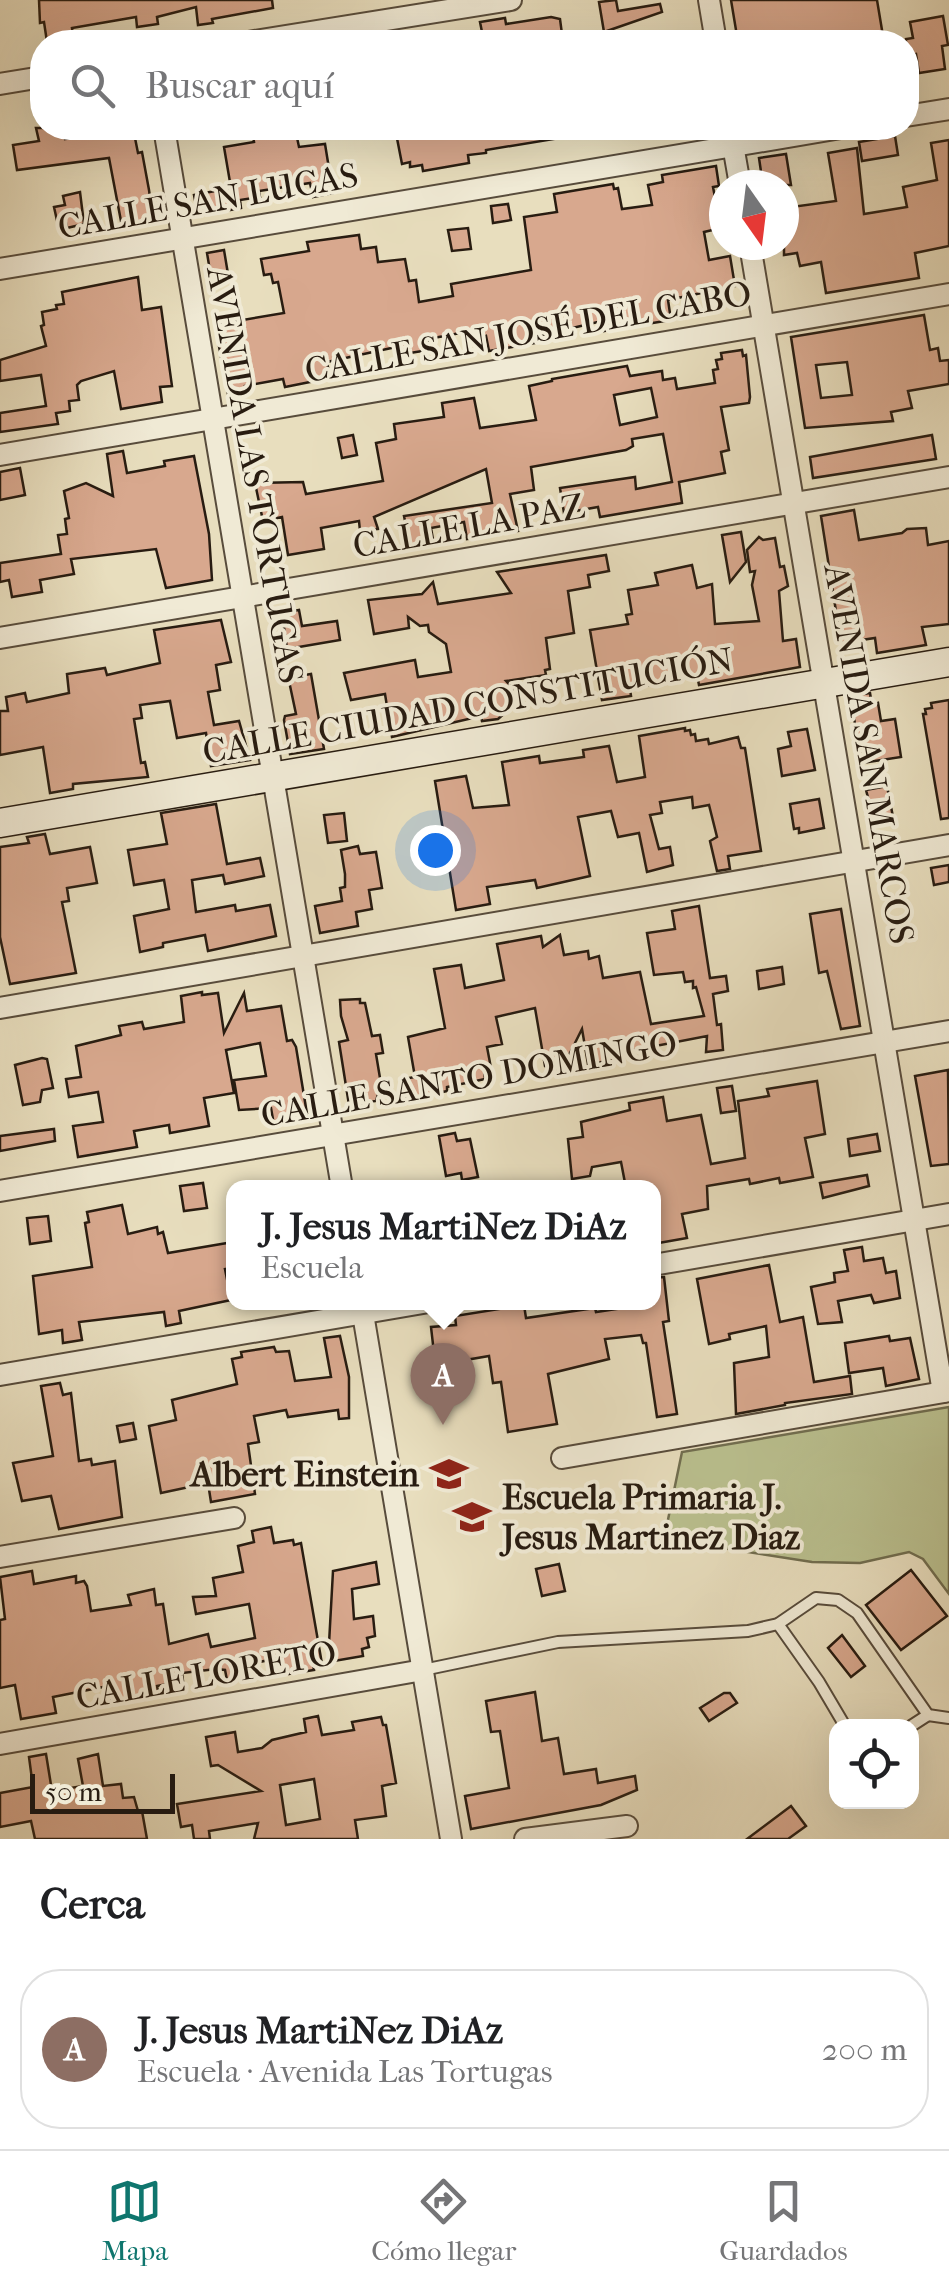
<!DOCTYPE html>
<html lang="es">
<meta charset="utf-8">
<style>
body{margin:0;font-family:"IM FELL French Canon",serif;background:#f2f2f2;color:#202124}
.controls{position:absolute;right:30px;bottom:30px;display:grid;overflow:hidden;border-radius:20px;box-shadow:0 10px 40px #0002}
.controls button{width:90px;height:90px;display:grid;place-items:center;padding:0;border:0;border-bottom:2px solid #e0e0e0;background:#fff;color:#202124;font:50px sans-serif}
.compass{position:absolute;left:709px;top:170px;width:90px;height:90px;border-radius:50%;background:#fff;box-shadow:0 10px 40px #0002;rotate:166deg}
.scale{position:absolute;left:30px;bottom:25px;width:145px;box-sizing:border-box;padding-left:10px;border:5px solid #281c11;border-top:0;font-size:28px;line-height:35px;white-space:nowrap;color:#281c11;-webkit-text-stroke:8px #f0ead5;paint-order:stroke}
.you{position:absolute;left:435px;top:850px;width:35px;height:35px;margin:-25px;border:8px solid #fff;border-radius:50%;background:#1a73e8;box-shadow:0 0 0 15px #1a73e833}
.badge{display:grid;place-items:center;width:65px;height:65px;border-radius:50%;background:#0f766e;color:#fff;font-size:32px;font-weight:700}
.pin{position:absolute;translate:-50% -82px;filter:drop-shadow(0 2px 5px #0008)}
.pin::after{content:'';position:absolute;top:52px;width:35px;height:30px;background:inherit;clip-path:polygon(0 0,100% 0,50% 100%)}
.popup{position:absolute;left:226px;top:1180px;width:435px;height:130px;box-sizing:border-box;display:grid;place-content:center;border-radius:20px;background:#fff;filter:drop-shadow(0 2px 8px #0005);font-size:32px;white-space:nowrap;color:#757577}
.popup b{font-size:38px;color:#202124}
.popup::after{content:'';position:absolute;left:50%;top:100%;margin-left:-20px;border:20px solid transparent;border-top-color:#fff}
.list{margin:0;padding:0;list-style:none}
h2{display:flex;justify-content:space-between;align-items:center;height:130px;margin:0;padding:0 40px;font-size:42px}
h2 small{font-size:32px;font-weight:400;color:#757577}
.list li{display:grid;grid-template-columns:65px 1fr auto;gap:30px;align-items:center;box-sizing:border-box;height:160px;margin:0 20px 20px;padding:0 20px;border:2px solid #e0e0e0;border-radius:40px}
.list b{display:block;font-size:38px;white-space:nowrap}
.list p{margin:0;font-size:32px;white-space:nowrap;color:#757577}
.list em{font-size:32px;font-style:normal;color:#757577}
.icon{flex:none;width:55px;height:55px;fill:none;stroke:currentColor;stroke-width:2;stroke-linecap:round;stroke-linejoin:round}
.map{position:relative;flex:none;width:949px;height:1839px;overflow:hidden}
.search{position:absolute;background:#fff;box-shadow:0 10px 40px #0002;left:30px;right:30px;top:30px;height:110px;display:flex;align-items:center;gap:25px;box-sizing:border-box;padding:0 35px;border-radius:40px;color:#757577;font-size:38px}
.sheet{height:310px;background:#fff}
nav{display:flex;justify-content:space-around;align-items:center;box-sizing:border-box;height:140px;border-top:2px solid #e0e0e0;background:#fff;font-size:28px;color:#757577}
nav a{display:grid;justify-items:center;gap:5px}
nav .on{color:#0f766e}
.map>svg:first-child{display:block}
.green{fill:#bac08f;stroke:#716e50;stroke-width:2.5}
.building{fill:#d8a88e;stroke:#281c11;stroke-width:2.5;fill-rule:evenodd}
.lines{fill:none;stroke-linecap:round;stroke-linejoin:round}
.lane-casing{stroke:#584c3c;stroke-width:14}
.street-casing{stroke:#584c3c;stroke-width:24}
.secondary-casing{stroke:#281c11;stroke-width:31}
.lane{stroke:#f0ead5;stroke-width:10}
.street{stroke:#f0ead5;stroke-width:20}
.secondary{stroke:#f0ead5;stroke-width:28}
.labels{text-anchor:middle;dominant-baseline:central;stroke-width:8;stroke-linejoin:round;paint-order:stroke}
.street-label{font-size:35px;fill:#281c11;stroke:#f0ead5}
.poi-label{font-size:35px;font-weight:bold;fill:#281c11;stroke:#f0ead5;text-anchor:end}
</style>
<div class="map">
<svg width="949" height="1839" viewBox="0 0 949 1839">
<rect width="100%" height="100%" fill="#e8debe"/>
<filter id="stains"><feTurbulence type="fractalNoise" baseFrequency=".002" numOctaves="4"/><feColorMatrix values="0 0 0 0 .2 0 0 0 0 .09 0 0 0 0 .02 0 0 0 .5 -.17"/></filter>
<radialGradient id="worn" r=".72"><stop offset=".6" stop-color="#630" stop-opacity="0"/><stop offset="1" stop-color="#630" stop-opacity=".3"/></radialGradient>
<path class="green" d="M949,1407V1594L923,1559L909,1552L860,1563L812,1562L664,1539L682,1452Z"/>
<g class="building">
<path d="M39,0H272L273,8L212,19L213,23L198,25L196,7L157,17L158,24L137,27L136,17L72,28L74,42H47L44,22L40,23Z"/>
<path d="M616,0L618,11L660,4L662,12L604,32L599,2Z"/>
<path d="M731,0H877L884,42H738Z"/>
<path d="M943,16L948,45L942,46L945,69L919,73L916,54L906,56V39L913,38L910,22Z"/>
<path d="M551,17L560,19L562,34L551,35L553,42H484L480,22L505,18L506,24Z"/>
<path d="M36,128H63L65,139L109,132L108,128H133L138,153L142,152L149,190L153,219L150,224L131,227L129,220L121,221L109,158L17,170L13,145L39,141Z"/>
<path d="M295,128L299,147L325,144L333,193L313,197L310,183L259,191L260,197L240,200L241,208L198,216L194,195L231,188L224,147L254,142L253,135Z"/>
<path d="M395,128H437L438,137L475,130V128H572V136L486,150V153L468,155L469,163L423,171L422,165L410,167V162L402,164Z"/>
<path d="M895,136L898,155L862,161L859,142Z"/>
<path d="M949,140V246L915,253L919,278L826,293L821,262L800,266L797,253L784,255V208L836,201L828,153L857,148L864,214L907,207L903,187L937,180L931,143Z"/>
<path d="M786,154L791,185H763L759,158Z"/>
<path d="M716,166L719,186L713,187L721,228L704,232L709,260L730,256L735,286L668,300L671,320L604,331L602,321L534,337L535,343L489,351L486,336L480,338L478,330L455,334L428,339L429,350L397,355L396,347L327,362L330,378L285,387L283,379L245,386L246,391L228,394L218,341L223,340L219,324L284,313L278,282L273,283L271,274L264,275L261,259L309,251L307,242L359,235L361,249L376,247L378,262L405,259L409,281L416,280L419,302L453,296L451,284L531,270L524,217L557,212L554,194L613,184L614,189L618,188L622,209L652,205L648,185L663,182L662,175Z"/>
<path d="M80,192L84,224L67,228L66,223L58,225L54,207L65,205L63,196Z"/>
<path d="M508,204L511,220L493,223L491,206Z"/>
<path d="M468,228L471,249L452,251L448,230Z"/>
<path d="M224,250L228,274L211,277L207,253Z"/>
<path d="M138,277L142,310L161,307L172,386L160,387L162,402L121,409L114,371L81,381L77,385L79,400L69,401L70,411L56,413L58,424L0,432V413L46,406L41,375L0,381V360L46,346L41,326L44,325L42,312L57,309L56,305L64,304L62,292Z"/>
<path d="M924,315L930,350L938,348L940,361L949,360V384L908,391L912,408L891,412L893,421L805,428L791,337ZM847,362L852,395L821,398L816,365Z"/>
<path d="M742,350L743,356L746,355L750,397L749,403L721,407L729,450L721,452L725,473L679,482L682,503L600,517L598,507L564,513L560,488L635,477L636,489L672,482L663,434L632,439L633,446L626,450L531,467L534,490L510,494L518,531L467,539L464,522L431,528L434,545L411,549L404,516L492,503L486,469L374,517L378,529L360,531L359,521L321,528L324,549L288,555L282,517L263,521L255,483L303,482L306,494L383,481L376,443L396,439L394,424L444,417L442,403L474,398L480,428L536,420L529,386L552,381V379L627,366L630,376L662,371L663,380L675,378L677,389L715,383L713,370L718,369L716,360L722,359L721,353ZM651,388L657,417L620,425L614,395Z"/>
<path d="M353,435L357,455L342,458L338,438Z"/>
<path d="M932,435L936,459L813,478L810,457Z"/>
<path d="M123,451L127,473L165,466L164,461L194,456L209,534L212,580L166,588L156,549L71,559L74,574L40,580L42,592L12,597L9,580L0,582V563L61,554L58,535L67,534L65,519L69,518L64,491L86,483L113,496L107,454Z"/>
<path d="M20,468L25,495L0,500V472Z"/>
<path d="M854,510L859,540L902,533L907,529L926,528L928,545L949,541V624L922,627L926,645L877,653L875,638L841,643L821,516Z"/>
<path d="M741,532L746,562L730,582L722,535Z"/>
<path d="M759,537L763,540L775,538L780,567L784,566L788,586L779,591L783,641L796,639L800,667L699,685L697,675L630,689L631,696L602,700L590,630L628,624L626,615L632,614L628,590L658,585L655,573L692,565L697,588L712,584L715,624L759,621L752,585L755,571L750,572L747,550Z"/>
<path d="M606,555L609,571L588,575L590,587L568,591L574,633L546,638L550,669L545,670L546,675L506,681L522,698L498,719L482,721L481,716L392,737L385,694L351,700L344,673L415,660L418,677L451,672L446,644L429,632L428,625L420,626L408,617L409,628L374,634L368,600L422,594L433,582L438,604L511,593L497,572Z"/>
<path d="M299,610L302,626L337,621L340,640L287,649L282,613Z"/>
<path d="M221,620L231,662L216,665L220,690L208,692L214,725L239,721L250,760L211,766L206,733L177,738L170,701L140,705L142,718L134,719L141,763L145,762L148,777L73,784V789L50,793L43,747L0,755V711H8L6,697L25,693L27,702L69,693L67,674L105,668L107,675L160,663L154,630Z"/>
<path d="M311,674L324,749L290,754L284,720L285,716L296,714L289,681L294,680L293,677Z"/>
<path d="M870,693L872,705L878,703L881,721L895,719L901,757L862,763L850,696Z"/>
<path d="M949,700V818L941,819L923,714H926L925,709L932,708L931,703Z"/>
<path d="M685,728V731L690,730L691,735L695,734L696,741L708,739L709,744L738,737L741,748H745L761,851L728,856L730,869L717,871L710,841L717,837L709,805L693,808L692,797L660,802L662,813L650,815L659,849L670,847L673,865L647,872L639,833L618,837L611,811L578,817L590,876L537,888L535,880L487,887L490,904L456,910L435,781L466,776L473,808L509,805L502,762L539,756L540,763L584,757L583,750L609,746L617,782L645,777L639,736Z"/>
<path d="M807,729L815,770L782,776L778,749L791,746L788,732Z"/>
<path d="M887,786L893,817L874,820L866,790Z"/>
<path d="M819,799L824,828L799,833V828L794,829L790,804Z"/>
<path d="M216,804L227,864L260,858L264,876L225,884L223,875L192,880L196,912L235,905L236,911L270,905L276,936L208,951L205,935L163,943V947L140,952L134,916L169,909L164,880L134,885L128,850L167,844L161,813Z"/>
<path d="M344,813L347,841L328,843L324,815Z"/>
<path d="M45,834L50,854L90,847L97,883L67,888L69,901L62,902L76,973L10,984L0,937V847L29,843L27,837Z"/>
<path d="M358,846L360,854L376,852L382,888L369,890L372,909L356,912L358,926L320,933L315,906L342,901L340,888L345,887V874L341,850Z"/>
<path d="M949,865V882L934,885L931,868Z"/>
<path d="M699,906L710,978L726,976L728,991L713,994L717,1025L721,1024L723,1050L706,1052L707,1036L614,1054L615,1060L588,1064L582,1029L562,1069L552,1072L545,1066L535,1008L496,1017L502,1044L487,1047L491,1068L484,1070L485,1079L447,1087V1091L406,1101L403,1079L415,1077L408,1037L445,1028L434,969L461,965L465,988L504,980L497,944L541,936L543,947L560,935L564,955L588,951L589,959L599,956L603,978L640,972L651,1024L704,1016L696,987L693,988V981L685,982L683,972L654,975L647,933L675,929L672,911Z"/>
<path d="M841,909L860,1026L841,1029L827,971L819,973L810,914Z"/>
<path d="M782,967L784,984L759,989L757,971Z"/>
<path d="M202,992V995L218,993L224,1033L244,993L247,1011L281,1006L287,1041L292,1040L296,1047L308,1120L274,1125L271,1108L239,1110L234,1080L266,1076L260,1043L226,1050L234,1093L204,1098L209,1126L170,1133L169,1125L134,1131L137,1147L78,1157L73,1126L103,1122L98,1092L69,1097L66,1079L81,1077L76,1046L121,1035L119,1026L142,1022L144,1029L184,1022L181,996Z"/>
<path d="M360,999V1003H365L372,1036L380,1035L383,1053L376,1054L381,1084L376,1101L349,1105L339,1042L348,1040L341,1016L340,1000Z"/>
<path d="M42,1058L47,1059L53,1088L42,1090L40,1102L23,1105L15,1065Z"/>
<path d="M948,1070L949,1164L931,1166L915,1076Z"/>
<path d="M817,1081L825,1134L805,1138L813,1177L780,1183L779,1178L750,1184L749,1179L707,1186L708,1209L682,1214L687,1238L653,1244V1188H644V1185L626,1188L621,1162L592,1167L590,1176L572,1179L568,1139L583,1137L581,1122L630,1110L629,1103L663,1097L667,1121L701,1115L711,1164L745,1158L738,1101L769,1096L767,1089Z"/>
<path d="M732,1086L736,1111L721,1113L717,1088Z"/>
<path d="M54,1129L55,1141L0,1151V1136Z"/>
<path d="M455,1133L457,1141L470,1139L478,1177L462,1180L461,1173L446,1176L439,1136Z"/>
<path d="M877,1134L880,1151L850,1156L848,1139Z"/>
<path d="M867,1175L869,1186L823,1198L820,1183Z"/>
<path d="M203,1183L207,1208L184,1211L180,1186Z"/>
<path d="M122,1205L128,1234L157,1227L158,1234L163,1232L168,1253L233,1242V1268L225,1269L231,1300L179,1311L181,1323L166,1326L164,1312L79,1322L82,1340L63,1343L62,1330L39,1334L33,1276L92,1267L85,1223L89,1222L87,1212Z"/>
<path d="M48,1216L51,1241L30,1244L27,1218Z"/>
<path d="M862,1247L864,1261L883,1258L886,1273L896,1271L900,1298L874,1303L871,1295L838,1301L842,1322L818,1324L811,1287L835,1282L834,1273L848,1271L844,1250Z"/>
<path d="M769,1265L780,1322L803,1317L814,1382L850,1376L852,1394L785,1403V1405L736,1414L734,1363L769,1357L766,1326L729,1334L730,1339L709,1344L697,1279Z"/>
<path d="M664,1277L669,1321L663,1322L677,1414L657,1417L646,1343H643L641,1335L605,1339L609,1359L548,1374L557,1424L508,1432L501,1382L493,1383L489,1356L448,1363L447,1360L435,1362L431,1327L456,1325L455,1316L524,1305L526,1318L595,1308L596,1312L630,1307V1302H653V1278Z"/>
<path d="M340,1336L349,1377V1418L339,1419L338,1410L288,1417L286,1410L254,1416L259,1442L248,1444L255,1494L211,1502L208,1483L161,1493L149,1426L176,1420L172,1400L237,1384L232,1359L242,1357L241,1352L274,1347L276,1352L289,1351L295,1381L331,1377L324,1338Z"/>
<path d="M889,1336L890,1341L910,1338L919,1379L886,1386L883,1368L849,1373L845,1343Z"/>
<path d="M60,1383L63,1395L71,1393L79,1461L91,1459L92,1465L115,1461L122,1517L59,1529L51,1496L22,1501L13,1463L53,1456L41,1386Z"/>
<path d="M133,1423L136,1439L120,1442L117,1426Z"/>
<path d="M271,1527L274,1543L293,1540L294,1545L301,1543L322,1664L313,1665L314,1670L276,1676L274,1659L245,1665L247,1676L227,1680L225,1670L216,1669L182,1673L183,1681L157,1686L159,1695L110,1704L108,1686L53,1697L56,1713L21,1719L15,1685L0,1688V1620L5,1619L0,1577L32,1571L34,1584L76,1576V1583L84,1581L87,1586L91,1611L131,1605L128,1595L154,1589L156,1605L163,1604L169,1644L208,1634L211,1647L255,1638L249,1604L196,1614L193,1597L216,1596L213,1578L243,1572L238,1546L254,1542L252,1531Z"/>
<path d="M376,1562L379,1584L352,1589L354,1619L373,1616L375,1636L367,1638L369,1647L362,1649L363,1656L328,1662L333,1571Z"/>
<path d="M559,1564L565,1591L542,1596L536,1569Z"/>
<path d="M911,1570L947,1616L901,1650L866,1605Z"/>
<path d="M842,1635L865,1666L851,1677L828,1648Z"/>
<path d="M535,1692L542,1741L558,1738L564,1774L596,1769L598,1783L635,1776L637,1790L601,1805L471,1829L465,1796L509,1788L500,1731L491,1732L486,1701Z"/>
<path d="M724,1693H730L737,1703L709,1721L700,1708Z"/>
<path d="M318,1716L322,1735L354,1730L352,1722L381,1717L383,1725H386L396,1783L382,1786L386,1816L355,1820L358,1839H254L258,1823L209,1831L210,1839H194L192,1825L181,1827L177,1804L261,1791L218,1765L211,1766L206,1737L235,1732L238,1752L262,1748L272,1740L306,1732L304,1719ZM314,1779L320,1819L286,1825L280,1785Z"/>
<path d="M46,1754L52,1791L83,1786L78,1759L98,1754L103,1786L121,1784L123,1798L134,1797L138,1811H142L147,1839H35L31,1821L0,1827V1793L33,1787L29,1757Z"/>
<path d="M791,1806L806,1826L788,1839H747Z"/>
</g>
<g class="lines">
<g class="lane-casing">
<g id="lane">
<path d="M778,1624L819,1682L845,1726"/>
<path d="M423,1670L558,1642L748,1631L778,1624L816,1598L838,1600L857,1613L928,1715L949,1718"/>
<path d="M911,1726L928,1715"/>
</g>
</g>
<g class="street-casing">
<g id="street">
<path d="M709,0L716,42"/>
<path d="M248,42L511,0"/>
<path d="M0,84L42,77"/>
<path d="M906,116L949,109"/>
<path d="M164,128L342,1188"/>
<path d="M730,128L740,185"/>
<path d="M750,245L943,1392"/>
<path d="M0,269L841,128"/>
<path d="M0,455L949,294"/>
<path d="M0,638L949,477"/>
<path d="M0,1008L949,845"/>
<path d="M0,1191L949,1031"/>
<path d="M653,1265L949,1214"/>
<path d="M361,1302L451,1839"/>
<path d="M0,1375L429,1302"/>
<path d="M562,1458L949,1391"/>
<path d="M0,1557L234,1518"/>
<path d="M0,1744L423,1670"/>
<path d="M525,1839L627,1826"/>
</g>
</g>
<g class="secondary-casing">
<path id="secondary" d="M0,823L949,662"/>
</g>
<use href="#lane" class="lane"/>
<use href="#street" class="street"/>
<use href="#secondary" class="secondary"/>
</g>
<defs>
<g id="school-bare" transform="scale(3)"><path d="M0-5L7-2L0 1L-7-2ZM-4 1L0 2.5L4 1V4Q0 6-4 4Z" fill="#8f2418" stroke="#f0ead5" stroke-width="2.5" paint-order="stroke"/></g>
</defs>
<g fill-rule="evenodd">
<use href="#school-bare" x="449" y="1474"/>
<use href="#school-bare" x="472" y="1517"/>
</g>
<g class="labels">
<g class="street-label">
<text transform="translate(208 201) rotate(-10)">CALLE SAN LUCAS</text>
<text transform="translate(528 332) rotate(-10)">CALLE SAN JOSÉ DEL CABO</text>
<text transform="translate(255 475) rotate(80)">AVENIDA LAS TORTUGAS</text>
<text transform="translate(469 526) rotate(-10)">CALLE LA PAZ</text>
<text transform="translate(468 706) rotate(-10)">CALLE CIUDAD CONSTITUCIÓN</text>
<text transform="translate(869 754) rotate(80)">AVENIDA SAN MARCOS</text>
<text transform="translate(469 1079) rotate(-10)">CALLE SANTO DOMINGO</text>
<text transform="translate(206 1675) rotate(-10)">CALLE LORETO</text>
</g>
<g class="poi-label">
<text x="419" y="1474">Albert Einstein</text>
<text x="502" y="1497" text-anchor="start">Escuela Primaria J.<tspan x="502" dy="40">Jesus Martinez Diaz</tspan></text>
</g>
</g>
<rect width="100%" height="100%" filter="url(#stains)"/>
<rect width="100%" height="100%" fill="url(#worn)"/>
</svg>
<div class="controls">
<button><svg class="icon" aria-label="locate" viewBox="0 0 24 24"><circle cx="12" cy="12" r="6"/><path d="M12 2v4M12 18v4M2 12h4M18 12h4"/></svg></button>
</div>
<svg class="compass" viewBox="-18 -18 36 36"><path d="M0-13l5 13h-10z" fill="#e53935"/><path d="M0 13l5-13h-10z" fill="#757577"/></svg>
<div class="scale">50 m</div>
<div class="you"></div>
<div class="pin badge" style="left:443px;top:1425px;background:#8d6e63">A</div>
<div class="popup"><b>J. Jesus MartiNez DiAz</b>Escuela</div>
<div class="search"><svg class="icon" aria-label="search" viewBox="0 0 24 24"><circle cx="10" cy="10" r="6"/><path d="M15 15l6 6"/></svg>Buscar aquí</div>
</div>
<section class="sheet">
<h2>Cerca<small></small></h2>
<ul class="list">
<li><span class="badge" style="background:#8d6e63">A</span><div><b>J. Jesus MartiNez DiAz</b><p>Escuela · Avenida Las Tortugas</p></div><em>200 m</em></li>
</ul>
</section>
<nav>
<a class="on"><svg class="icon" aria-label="map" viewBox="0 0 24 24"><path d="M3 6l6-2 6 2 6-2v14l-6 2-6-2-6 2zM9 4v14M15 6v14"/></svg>Mapa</a>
<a><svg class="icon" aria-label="directions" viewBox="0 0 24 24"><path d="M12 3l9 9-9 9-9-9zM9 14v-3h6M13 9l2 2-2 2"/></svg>Cómo llegar</a>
<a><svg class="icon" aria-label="saved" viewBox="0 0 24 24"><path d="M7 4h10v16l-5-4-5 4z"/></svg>Guardados</a>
</nav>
